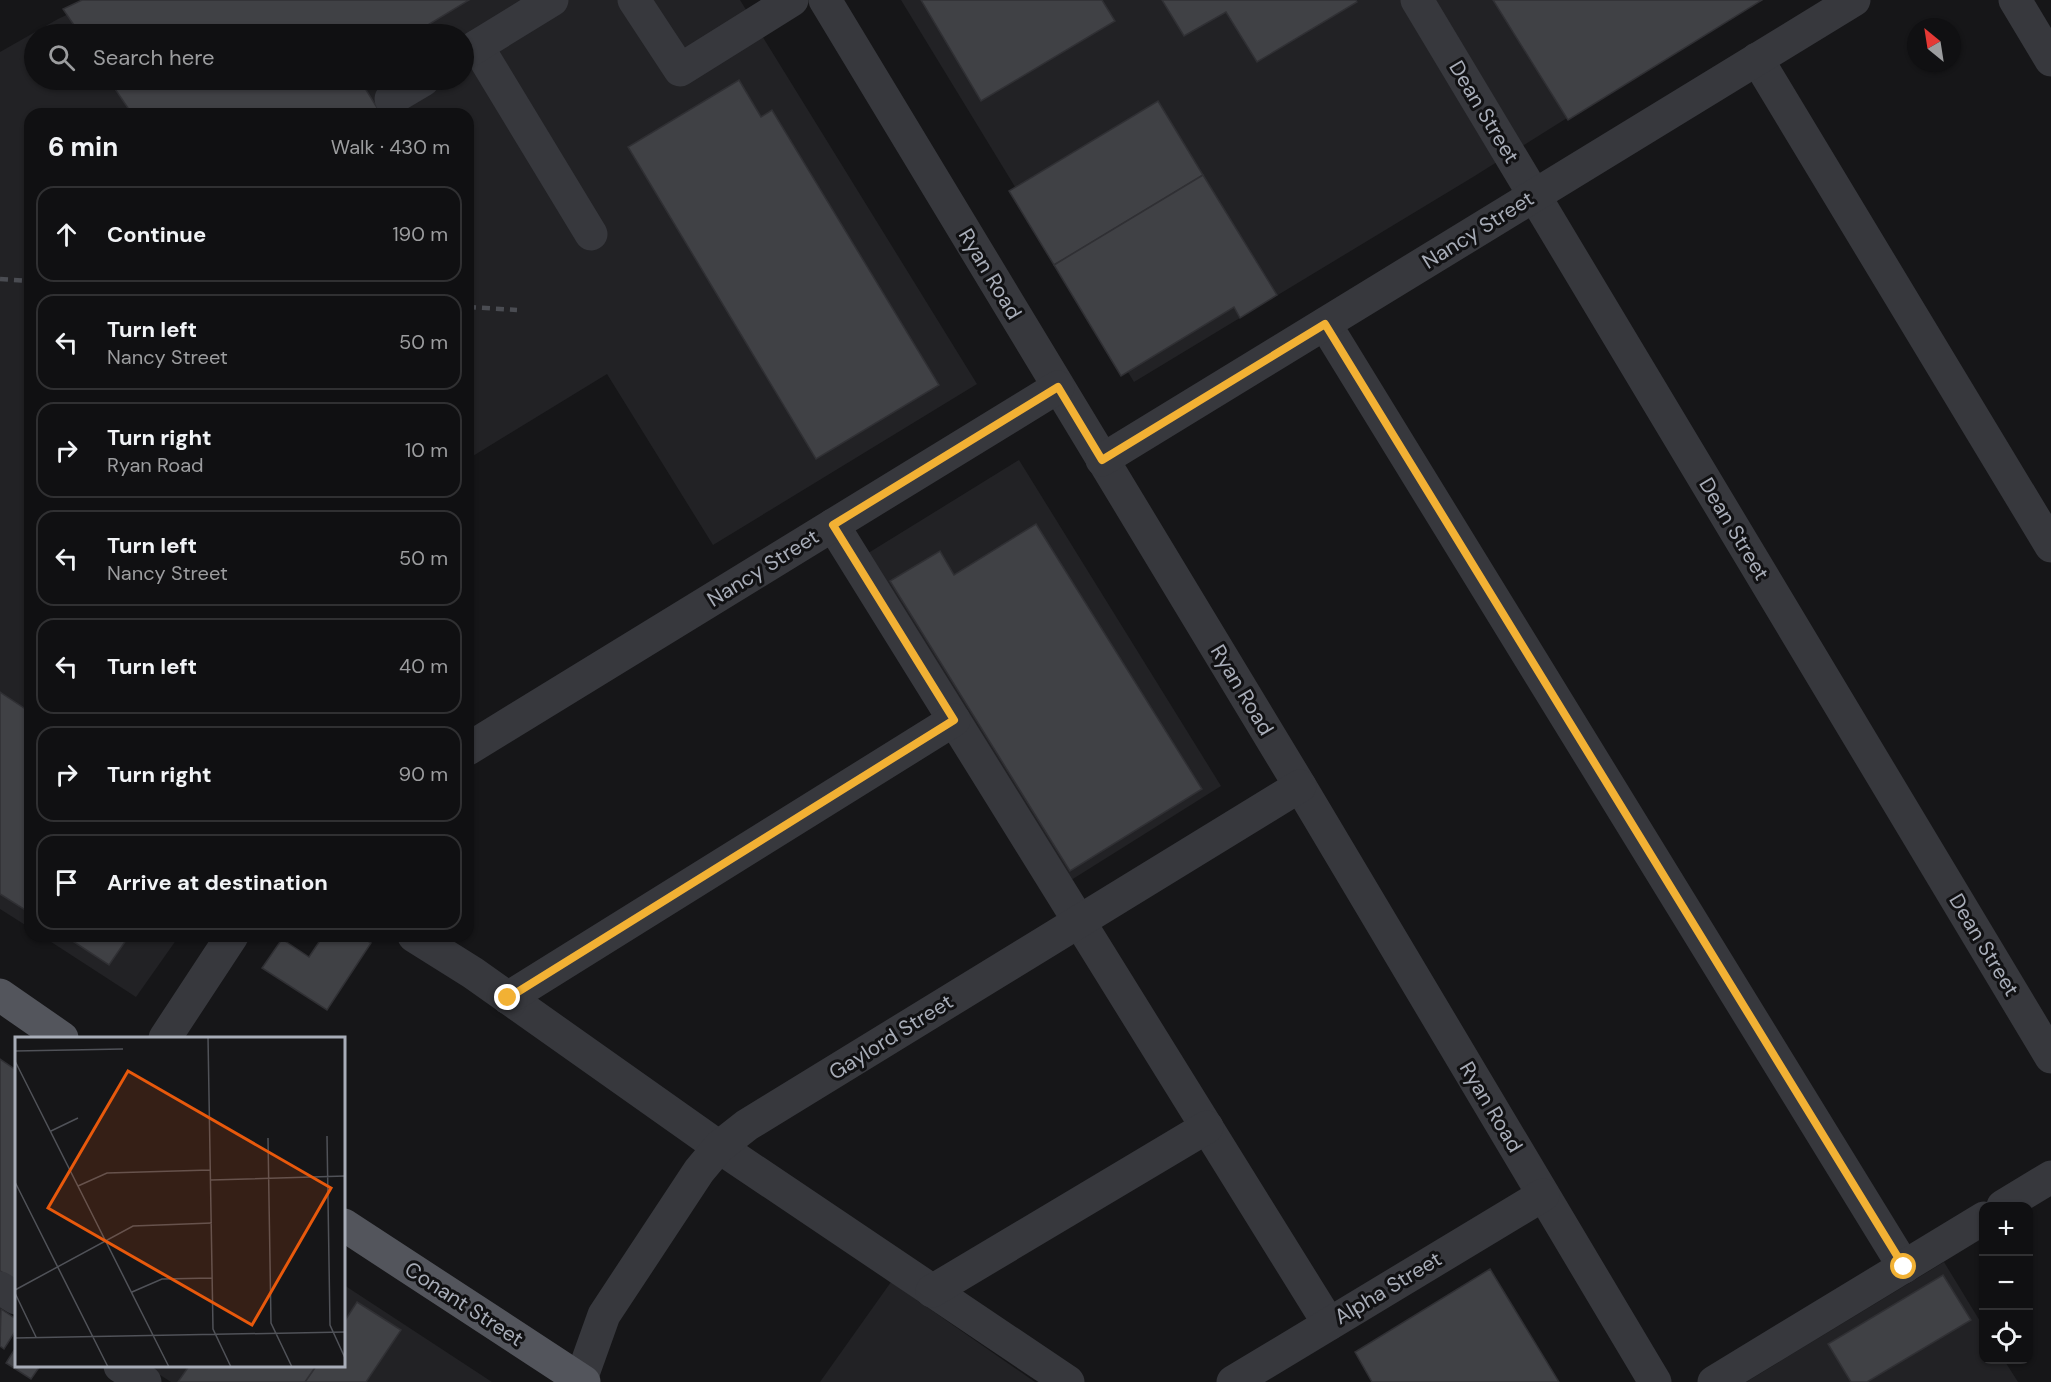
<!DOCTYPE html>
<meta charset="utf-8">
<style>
body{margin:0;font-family:"DM Sans",sans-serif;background:#1e1e20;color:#f1f3f6}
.controls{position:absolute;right:18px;bottom:18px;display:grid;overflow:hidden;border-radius:12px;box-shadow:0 2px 4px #0004}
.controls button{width:54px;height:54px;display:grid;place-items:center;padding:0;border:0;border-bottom:2px solid #303032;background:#101012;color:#f1f3f6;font:30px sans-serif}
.compass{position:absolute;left:1907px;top:18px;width:54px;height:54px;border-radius:50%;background:#101012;box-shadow:0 2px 4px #0004;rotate:330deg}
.stop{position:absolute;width:18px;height:18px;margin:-14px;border:4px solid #f2b134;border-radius:50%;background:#fff}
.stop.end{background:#f2b134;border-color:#fff;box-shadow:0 2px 6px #0008}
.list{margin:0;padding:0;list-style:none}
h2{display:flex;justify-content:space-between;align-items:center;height:78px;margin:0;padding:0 24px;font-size:26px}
h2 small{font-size:20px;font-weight:400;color:#9c9d9f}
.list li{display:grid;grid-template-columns:39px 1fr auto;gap:18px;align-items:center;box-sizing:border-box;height:96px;margin:0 12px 12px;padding:0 12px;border:2px solid #303032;border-radius:18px}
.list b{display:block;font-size:22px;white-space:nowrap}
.list p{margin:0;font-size:20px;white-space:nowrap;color:#9c9d9f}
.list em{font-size:20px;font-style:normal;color:#9c9d9f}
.icon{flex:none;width:33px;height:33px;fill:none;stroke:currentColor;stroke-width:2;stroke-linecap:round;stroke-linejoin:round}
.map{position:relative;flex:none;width:2051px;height:1382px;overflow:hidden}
.search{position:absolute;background:#101012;box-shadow:0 2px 4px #0004;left:24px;top:24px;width:450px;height:66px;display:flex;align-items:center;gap:15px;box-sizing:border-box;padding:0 21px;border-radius:33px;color:#9c9d9f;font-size:22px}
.panel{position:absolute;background:#101012;box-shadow:0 2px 4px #0004;left:24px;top:108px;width:450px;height:834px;border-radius:18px}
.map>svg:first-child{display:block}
.built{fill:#222225;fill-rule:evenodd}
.building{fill:#404145;stroke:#303034;stroke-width:1.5}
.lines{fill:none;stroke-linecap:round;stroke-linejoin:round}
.minor{stroke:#37383d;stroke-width:33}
.major{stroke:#53555c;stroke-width:33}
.rail{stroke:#4a4c52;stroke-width:4.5;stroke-dasharray:8 6;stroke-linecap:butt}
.route{stroke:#f2b134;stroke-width:8}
.labels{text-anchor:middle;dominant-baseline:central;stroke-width:6;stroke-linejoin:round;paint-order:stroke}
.street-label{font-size:21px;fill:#a8adb8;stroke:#111113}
.inset-road{fill:none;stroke:#505258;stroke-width:1.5}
.view{fill:#e8590c;fill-opacity:0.15;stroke:#e8590c;stroke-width:3}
.inset-edge{fill:none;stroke:#a8adb8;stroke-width:3}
</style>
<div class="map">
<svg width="2051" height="1382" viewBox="0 0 2051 1382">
<rect width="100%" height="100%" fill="#161618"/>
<g class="built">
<path d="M98,0H740L977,384L713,545L607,374L468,459V114H30V928L0,909V52L58,19ZM34,34H464V80H34Z"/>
<path d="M901,0H1755L1473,177L1134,382Z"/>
<path d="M1019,460L1221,786L1068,882L865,555Z"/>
<path d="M42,936H179L136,997Z"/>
<path d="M1944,1262L1983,1326L1984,1360H2004L2018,1382H1746Z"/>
<path d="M891,1282L1035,1382H820Z"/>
<path d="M344,1285L492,1382H171L146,1366H344Z"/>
</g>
<g class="building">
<path d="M82,0H469L413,34H80L63,9Z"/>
<path d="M921,0H1102L1115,21L981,101Z"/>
<path d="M1162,0H1356L1357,2L1257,62L1226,12L1184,36Z"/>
<path d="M1493,0H1762L1568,120Z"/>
<path d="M109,80H360L381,114H132Z"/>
<path d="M739,80L761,117L772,110L939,385L816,459L628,147Z"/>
<path d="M1158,101L1203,175L1054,265L1009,191Z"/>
<path d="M1203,175L1277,295L1240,318L1234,307L1121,376L1054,265Z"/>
<path d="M1036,524L1202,789L1070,871L890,581L940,551L954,575Z"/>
<path d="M0,692L30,712V913L0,894Z"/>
<path d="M65,936H129L109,965Z"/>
<path d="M323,936H360L371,943L327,1010L262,968L282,939L309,957Z"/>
<path d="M0,1059L16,1070V1281L0,1271Z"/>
<path d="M1490,1269L1559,1382H1372L1355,1352Z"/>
<path d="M1943,1275L1971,1320L1867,1382H1851L1828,1344Z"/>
<path d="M357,1302L401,1330L366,1382H305L316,1366H344V1322Z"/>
<path d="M1,1309L16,1319V1330L4,1349L0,1346Z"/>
<path d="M16,1347V1366H40L31,1379L6,1363Z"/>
<path d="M189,1366H316L305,1382H178Z"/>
</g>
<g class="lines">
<g class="minor">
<path d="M634,0L680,70L792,0"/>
<path d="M825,0L1300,786L1655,1382"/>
<path d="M1417,0L2051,1057"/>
<path d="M2015,0L2051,60"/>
<path d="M477,46L591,234"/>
<path d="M464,54L552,0"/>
<path d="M1757,59L2051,546"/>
<path d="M391,99L423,80"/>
<path d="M1325,324L1904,1267"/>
<path d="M1102,460L1854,0"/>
<path d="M833,525L1329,1324"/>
<path d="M468,749L1058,387"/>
<path d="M414,936L473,973L719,1147L1068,1382"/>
<path d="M508,998L954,720"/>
<path d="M165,1038L232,936"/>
<path d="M2003,1206L2051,1177"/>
<path d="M0,1288L16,1298"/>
<path d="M932,1291L1207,1127"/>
<path d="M120,1366L145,1382"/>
<path d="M580,1382L604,1315L699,1171L719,1147L747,1125L1300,786"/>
<path d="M1233,1382L1543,1195"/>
<path d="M1714,1382L1984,1218"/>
</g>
<g class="major">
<path d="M0,995L62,1038"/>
<path d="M344,1225L584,1382"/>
</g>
<g class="rail">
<path d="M0,279L30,281"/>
<path d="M468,307L517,310"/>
</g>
</g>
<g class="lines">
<path class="route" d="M508,998L954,720L833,525L1058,387L1102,460L1325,324L1904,1267"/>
</g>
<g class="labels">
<g class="street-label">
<text transform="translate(1484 112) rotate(59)">Dean Street</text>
<text transform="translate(1478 230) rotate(-32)">Nancy Street</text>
<text transform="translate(990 274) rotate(59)">Ryan Road</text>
<text transform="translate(1734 529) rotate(59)">Dean Street</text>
<text transform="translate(763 568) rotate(-32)">Nancy Street</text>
<text transform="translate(1242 690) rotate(59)">Ryan Road</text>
<text transform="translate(1984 945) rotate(59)">Dean Street</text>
<text transform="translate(891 1037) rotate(-32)">Gaylord Street</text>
<text transform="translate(1491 1107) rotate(59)">Ryan Road</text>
<text transform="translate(1388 1288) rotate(-31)">Alpha Street</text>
<text transform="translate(464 1304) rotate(33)">Conant Street</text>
</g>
</g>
<g transform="translate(15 1037)">
<rect width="330" height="330" fill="#161618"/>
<path class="inset-road" d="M193,0L198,292L216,330M0,14L108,12M0,24L154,330M36,94L63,81M312,99L315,288L330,321M253,101L256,286L277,330M196,143L330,139M0,145L93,330M63,149L92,136L195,133M0,253L118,189L197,186M117,255L147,242L197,241M0,256L21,300M0,301L330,295"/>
<path class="view" d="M113,34L316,151L237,288L33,171Z"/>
<rect width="330" height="330" class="inset-edge"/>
</g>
</svg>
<div class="controls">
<button>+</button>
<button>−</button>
<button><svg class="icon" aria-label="locate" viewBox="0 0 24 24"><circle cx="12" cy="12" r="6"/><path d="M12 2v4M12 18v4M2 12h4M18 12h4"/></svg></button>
</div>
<svg class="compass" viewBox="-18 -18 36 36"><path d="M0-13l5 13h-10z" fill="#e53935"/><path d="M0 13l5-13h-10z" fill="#9c9d9f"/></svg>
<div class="stop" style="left:1904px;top:1267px"></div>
<div class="stop end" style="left:508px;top:998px"></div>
<div class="search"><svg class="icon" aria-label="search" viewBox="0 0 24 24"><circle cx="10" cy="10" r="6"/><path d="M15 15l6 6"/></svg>Search here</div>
<section class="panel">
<h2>6 min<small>Walk · 430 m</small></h2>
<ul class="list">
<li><svg class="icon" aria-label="ahead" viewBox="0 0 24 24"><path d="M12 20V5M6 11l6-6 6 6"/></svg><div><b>Continue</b></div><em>190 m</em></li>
<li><svg class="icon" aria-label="left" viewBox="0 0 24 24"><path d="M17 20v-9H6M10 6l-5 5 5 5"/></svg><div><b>Turn left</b><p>Nancy Street</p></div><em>50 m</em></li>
<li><svg class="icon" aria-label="right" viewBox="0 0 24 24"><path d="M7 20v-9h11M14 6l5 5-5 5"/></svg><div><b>Turn right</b><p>Ryan Road</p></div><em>10 m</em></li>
<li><svg class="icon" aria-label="left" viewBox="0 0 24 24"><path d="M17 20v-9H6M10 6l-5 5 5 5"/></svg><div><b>Turn left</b><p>Nancy Street</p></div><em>50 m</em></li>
<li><svg class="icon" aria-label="left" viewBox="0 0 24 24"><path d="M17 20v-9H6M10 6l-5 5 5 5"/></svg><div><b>Turn left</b></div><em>40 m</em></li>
<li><svg class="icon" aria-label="right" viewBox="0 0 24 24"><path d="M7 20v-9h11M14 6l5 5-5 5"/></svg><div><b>Turn right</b></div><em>90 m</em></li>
<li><svg class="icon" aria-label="arrive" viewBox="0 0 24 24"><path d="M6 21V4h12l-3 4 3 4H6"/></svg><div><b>Arrive at destination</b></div></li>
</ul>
</section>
</div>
